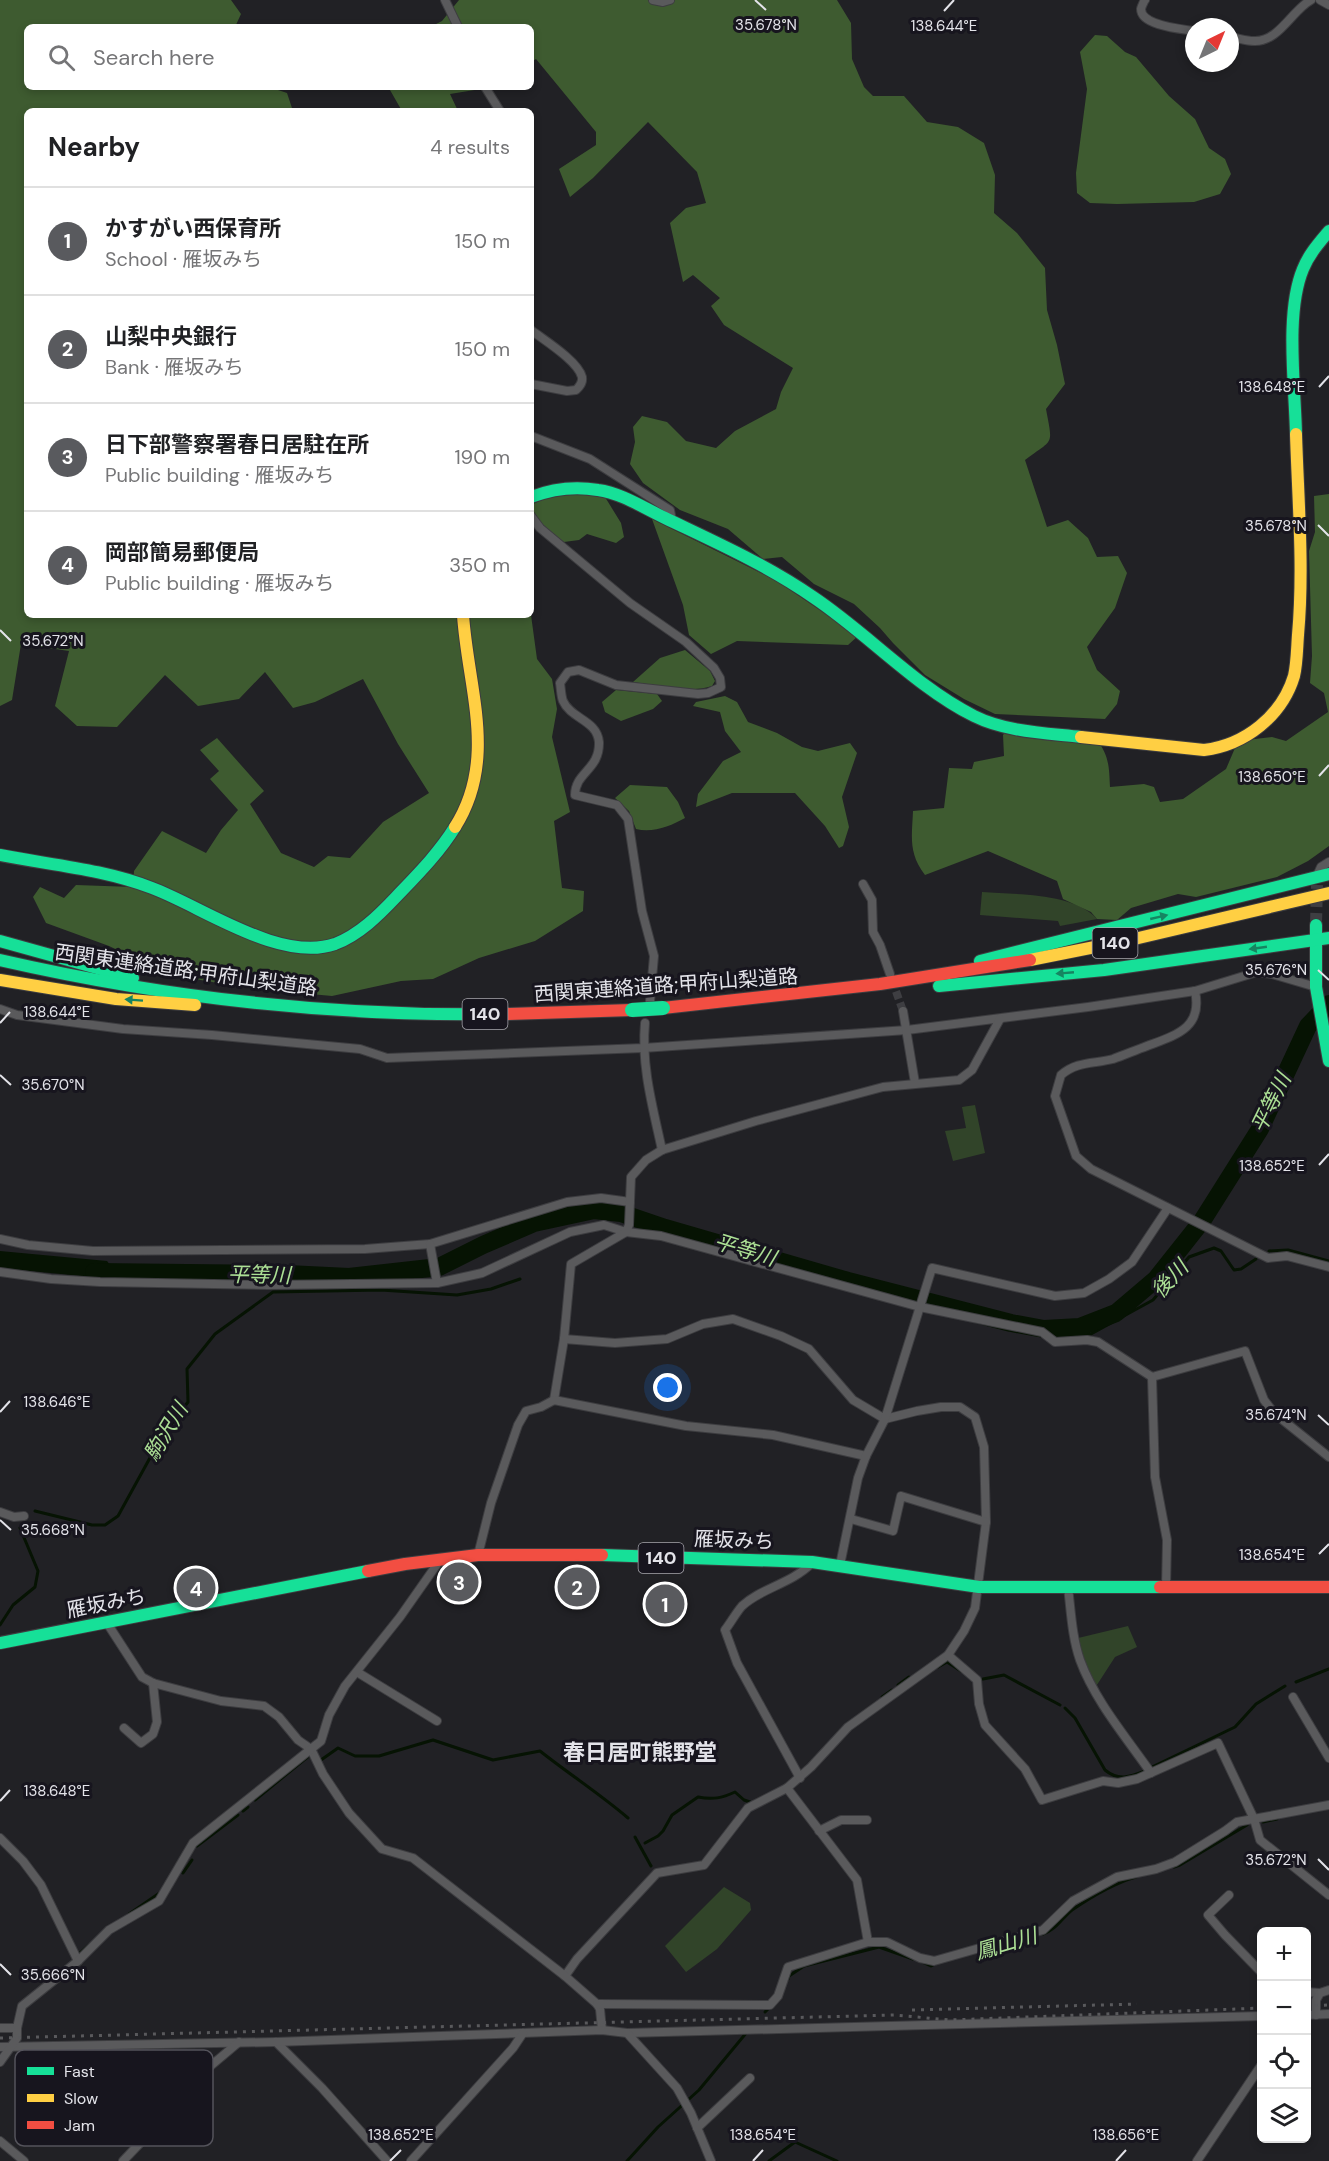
<!DOCTYPE html>
<meta charset="utf-8">
<style>
body{margin:0;font-family:"DM Sans","Noto Sans JP",sans-serif;background:#f6f6f6;color:#202124}
.controls{position:absolute;right:18px;bottom:18px;display:grid;overflow:hidden;border-radius:9px;box-shadow:0 3px 9px #0003}
.controls button{width:54px;height:54px;display:grid;place-items:center;padding:0;border:0;border-bottom:2px solid #e0e0e0;background:#fff;color:#202124;font:30px sans-serif}
.compass{position:absolute;left:1185px;top:18px;width:54px;height:54px;border-radius:50%;background:#fff;box-shadow:0 3px 9px #0003;rotate:43deg}
.you{position:absolute;left:668px;top:1388px;width:21px;height:21px;margin:-15px;border:4px solid #fff;border-radius:50%;background:#1a73e8;box-shadow:0 0 0 9px #1a73e833}
.badge{display:grid;place-items:center;width:39px;height:39px;border-radius:50%;background:#595a5e;color:#fff;font-size:20px;font-weight:700}
.pin{position:absolute;translate:-50% -50%;border:3px solid #fff;box-shadow:0 2px 6px #0006}
.list{margin:0;padding:0;list-style:none}
h2{display:flex;justify-content:space-between;align-items:center;height:78px;margin:0;padding:0 24px;font-size:26px}
h2 small{font-size:20px;font-weight:400;color:#757577}
.list li{display:grid;grid-template-columns:39px 1fr auto;gap:18px;align-items:center;box-sizing:border-box;height:108px;padding:0 24px;border-top:2px solid #e0e0e0}
.list b{display:block;font-size:22px;white-space:nowrap}
.list p{margin:0;font-size:20px;white-space:nowrap;color:#757577}
.list em{font-size:20px;font-style:normal;color:#757577}
.icon{flex:none;width:33px;height:33px;fill:none;stroke:currentColor;stroke-width:2;stroke-linecap:round;stroke-linejoin:round}
.map{position:relative;flex:none;width:1329px;height:2161px;overflow:hidden}
.search{position:absolute;background:#fff;box-shadow:0 3px 9px #0003;left:24px;top:24px;width:510px;height:66px;display:flex;align-items:center;gap:15px;box-sizing:border-box;padding:0 21px;border-radius:9px;color:#757577;font-size:22px}
.panel{position:absolute;background:#fff;box-shadow:0 3px 9px #0003;left:24px;top:108px;width:510px;height:510px;border-radius:9px}
.map>svg:first-child{display:block}
.green{fill:#314429}
.forest{fill:#3e5b30}
.water{fill:#061303}
.lines{fill:none;stroke-linecap:round;stroke-linejoin:round}
.stream{stroke:#061303;stroke-width:3}
.river{stroke:#061303;stroke-width:18}
.street-tunnel{stroke:#3e3e42;stroke-width:8;stroke-dasharray:8 4;stroke-linecap:butt}
.secondary-tunnel{stroke:#3e3e42;stroke-width:12;stroke-dasharray:12 6;stroke-linecap:butt}
.street-casing{stroke:#3d3d40;stroke-width:10}
.fast-casing{stroke:#3d3d40;stroke-width:14}
.slow-casing{stroke:#3d3d40;stroke-width:14}
.jam-casing{stroke:#3d3d40;stroke-width:14}
.street{stroke:#5a5a5c;stroke-width:8}
.fast{stroke:#16e098;stroke-width:12}
.slow{stroke:#ffcf43;stroke-width:12}
.jam{stroke:#f24e42;stroke-width:12}
.rail{stroke:#59595c;stroke-width:3;stroke-dasharray:3 6;stroke-linecap:butt}
.fast-bridge-casing{stroke:#3d3d40;stroke-width:15;stroke-linecap:butt}
.fast-bridge{stroke:#16e098;stroke-width:14}
.oneway{fill:#168561}
.ticks{fill:none;stroke:#e3e3e9;stroke-width:2}
.labels{text-anchor:middle;dominant-baseline:central;stroke-width:6;stroke-linejoin:round;paint-order:stroke}
.shield{fill:#17151e;stroke:#a6a5ac;stroke-width:1.5}
.shield-label{font-size:18px;font-weight:bold;fill:#e3e3e9}
.street-label{font-size:20px;fill:#e3e3e9;stroke:#17151e}
.water-label{font-size:21px;font-style:italic;fill:#ace095;stroke:#17151e}
.quarter-label{font-size:22px;font-weight:bold;fill:#e3e3e9;stroke:#17151e}
.key{fill:#17151e;stroke:#54535b;stroke-width:1.5}
.key-label{font-size:16px;fill:#e3e3e9}
.ticks-label{font-size:15px;text-anchor:middle;fill:#e3e3e9;stroke:#17151e;stroke-width:6;stroke-linejoin:round;paint-order:stroke}
</style>
<div class="map">
<svg width="1329" height="2161" viewBox="0 0 1329 2161">
<rect width="100%" height="100%" fill="#212125"/>
<g class="green">
<path d="M982,892C1015,895 1073,892 1097,919L1060,926L1058,921L980,915Z"/>
<path d="M975,1105L985,1153L953,1161L945,1131L966,1128L962,1107Z"/>
<path d="M1128,1626L1137,1647L1115,1657L1093,1691L1074,1639Z"/>
<path d="M724,1887L750,1903L751,1910L717,1949L686,1972L665,1946Z"/>
</g>
<g class="forest">
<path d="M0,0H231L241,14L235,27H27V87H269L287,93L293,111H27V615H531L537,659L552,679L557,709L552,737L570,812L554,821L562,888L584,891L583,911L535,941L479,958L433,979L401,981L332,996L246,988L167,974L109,946L46,923L33,897L40,887L64,898L76,885L133,887L134,871L162,831L206,853L221,830L238,810L210,779L219,771L200,750L217,738L264,791L250,804L281,853L314,867L328,856L350,858L383,822L429,793L398,744L363,679L315,702L293,708L265,672L239,699L198,706L165,675L117,727L77,726L55,706L69,651L21,644L12,700L0,706Z"/>
<path d="M459,0H837L851,23L852,59L864,87L873,96H904L927,122L958,127L984,143L995,175L994,213L1017,233L1045,268L1047,310L1057,345L1065,384L1046,409C1053,447 1054,438 1025,460L1047,527L1068,520L1088,538L1097,557L1118,556L1127,573L1115,608L1087,647L1097,670L1120,691L1117,704L1105,719L995,714L964,699L925,675L893,643L880,628L854,604L814,584L782,557L763,559L728,529L680,510L643,483L630,464L635,442L633,427L642,416L667,422L686,441L716,448L735,431L776,409L781,392L793,368L724,325L711,306L720,298L693,275L683,282L670,223L686,208L706,203L697,172L648,122L593,178L570,197L559,169L596,145V132L536,59L531,62V27H430L442,21Z"/>
<path d="M1095,35L1107,36L1125,52L1136,57L1169,96L1195,119L1209,148L1225,159L1231,174L1220,194L1194,202L1117,204L1090,203L1077,193L1076,173L1087,89L1080,52Z"/>
<path d="M392,87H493L450,94L458,111H402L390,90Z"/>
<path d="M581,493L605,497L621,523L624,537L616,543L587,534L579,540L564,542L544,528L531,507V505L550,496Z"/>
<path d="M1329,494V846L1308,861L1277,877L1196,897L1178,894L1131,908L1117,920L1097,919L1091,912L1063,899L1057,881L988,851L925,875C908,853 912,836 913,811L944,808L949,768L972,769L974,762L1004,756L1003,735L1008,729L1096,738C1109,756 1109,765 1110,787L1144,784L1154,787L1160,802L1183,799L1226,769L1238,741L1272,737L1286,741L1328,712L1324,693L1310,683L1312,656L1309,551L1315,532L1314,496Z"/>
<path d="M652,519L777,581L858,636L848,645L737,641L711,654L689,635L683,605Z"/>
<path d="M685,650L710,671L715,681L712,686C688,694 657,685 633,682L660,658Z"/>
<path d="M616,690L657,694L662,701L653,709L621,721L605,712L602,702Z"/>
<path d="M725,696L737,702L748,722L777,733L802,747L818,751L850,743L857,753L842,797L849,827L843,846L839,848L825,826L795,793H732L696,807L698,794L723,761L741,752L725,731L720,712L693,706L696,702Z"/>
<path d="M630,785L667,787L678,802L685,818C671,826 653,833 636,829L629,811L615,798Z"/>
</g>
<path class="water" d="M0,1251L107,1261L122,1280L0,1268Z"/>
<g class="lines">
<g class="stream">
<path d="M1269,1251L1288,1250L1329,1261"/>
<path d="M1044,1329L1055,1335L1091,1334L1153,1300L1189,1257L1214,1248L1221,1251L1234,1270L1241,1269L1256,1259"/>
<path d="M35,1511L92,1525H105L118,1516L162,1436L188,1402L187,1369L215,1334L273,1292L381,1290L457,1295L491,1289L520,1279"/>
<path d="M0,1625L13,1605L35,1587L38,1571L20,1528"/>
<path d="M938,1667L947,1662L961,1671"/>
<path d="M983,1679L1004,1675L1060,1705"/>
<path d="M1296,1682L1329,1669"/>
<path d="M898,1685L909,1677"/>
<path d="M882,1697L892,1690"/>
<path d="M1065,1708L1075,1718L1105,1770C1118,1781 1130,1777 1145,1771"/>
<path d="M321,1760L338,1748L355,1756H379L433,1740L493,1760L540,1751C569,1774 600,1794 628,1818"/>
<path d="M1152,1767L1235,1727L1256,1704L1285,1686"/>
<path d="M255,1800L310,1755"/>
<path d="M243,1811L248,1807"/>
<path d="M1263,1822L1277,1819"/>
<path d="M635,1837L651,1866"/>
<path d="M645,1843L658,1836L663,1831L672,1815L698,1797C713,1800 722,1798 735,1792L744,1800L750,1802"/>
<path d="M197,1846L238,1815"/>
<path d="M1174,1867L1180,1865L1247,1825"/>
<path d="M183,1873L192,1860"/>
<path d="M129,1914L161,1892"/>
<path d="M1043,1934C1056,1930 1062,1918 1072,1910C1091,1897 1114,1883 1136,1877"/>
<path d="M80,1953L89,1945"/>
<path d="M922,1962L931,1966L935,1964"/>
<path d="M788,1979L789,1976L804,1966L879,1947L913,1959"/>
<path d="M765,2012L771,2006"/>
<path d="M627,2161L658,2127L699,2090L747,2032"/>
<path d="M769,2161L795,2142L837,2161"/>
</g>
<path class="river" d="M94,1272L287,1274L349,1277L439,1267L483,1245L534,1223L594,1210L621,1213L665,1228L848,1281L1011,1323L1044,1329L1080,1327L1116,1313L1156,1279L1202,1221L1260,1129L1308,1026L1329,1004"/>
<path class="street-tunnel" d="M892,980L903,1011"/>
<path class="secondary-tunnel" d="M1316,925L1317,885"/>
<g class="street-casing">
<g id="street">
<path d="M445,0L458,27"/>
<path d="M653,0L663,2L670,0"/>
<path d="M1145,0C1144,1 1141,8 1141,9C1141,26 1182,29 1194,31"/>
<path d="M1320,0L1329,5"/>
<path d="M1230,37C1238,38 1246,41 1254,41C1279,42 1292,10 1311,0"/>
<path d="M485,87L500,111"/>
<path d="M531,330C544,340 578,361 582,377C583,383 579,387 576,390L567,391L531,384"/>
<path d="M531,436L590,459L670,510L672,521"/>
<path d="M531,516L540,528L630,603L686,642L714,668L720,678L721,687L708,693L698,694L616,685L579,670L568,672L560,683C561,689 561,696 563,701C571,719 597,720 599,742C600,770 575,772 575,795L617,805L628,819L642,911L654,956L650,1001"/>
<path d="M1316,878L1321,867L1329,862"/>
<path d="M863,884L872,900L873,932L880,945L890,974"/>
<path d="M1195,991C1203,1028 1176,1035 1147,1046C1136,1050 1124,1055 1113,1059C1094,1064 1077,1061 1061,1075L1055,1096L1076,1156L1091,1169L1268,1258L1287,1256L1329,1267"/>
<path d="M0,1009L17,1015L123,1029L212,1035L360,1049L387,1058L643,1048L907,1030L1088,1007L1195,991L1257,972L1272,974L1316,987"/>
<path d="M903,1011L915,1083"/>
<path d="M645,1023C641,1066 653,1108 662,1150"/>
<path d="M0,1239L28,1245L93,1251L365,1249L430,1244L567,1202L601,1198L630,1202"/>
<path d="M430,1244L437,1283"/>
<path d="M0,1272L51,1279L100,1282L268,1285L437,1283L482,1273L570,1232L604,1225L626,1232L661,1236L920,1307L1042,1332L1055,1342L1087,1340L1098,1342L1152,1377L1245,1351L1264,1400L1274,1413L1329,1457"/>
<path d="M564,1339L615,1343L667,1339L703,1324L733,1319L781,1336L809,1349L853,1400L885,1419L917,1411L941,1407H960L975,1417L984,1447L986,1522L975,1608L964,1631L948,1655L848,1727L811,1767L787,1788L748,1808L704,1865L657,1873L577,1959L565,1976"/>
<path d="M1152,1377L1155,1477L1167,1540L1166,1588"/>
<path d="M554,1400L564,1339L571,1264L626,1232L629,1225L631,1177L646,1160L662,1150L756,1121L883,1087L959,1080L972,1070L1000,1019"/>
<path d="M0,1512L14,1517L24,1516"/>
<path d="M851,1519L893,1531L901,1496L986,1522"/>
<path d="M478,1555L491,1503L518,1425L526,1411L541,1407L554,1400L686,1426L773,1435L866,1456"/>
<path d="M840,1565L858,1478L866,1456L885,1419L932,1268L1055,1296L1084,1293L1109,1279L1132,1262L1168,1208"/>
<path d="M1068,1587C1071,1612 1072,1637 1080,1660C1095,1701 1126,1737 1151,1773"/>
<path d="M107,1623L142,1677L153,1683L221,1701L264,1706L279,1717L298,1740L311,1749L323,1774L349,1813L382,1849L413,1858L565,1976L597,2004L600,2009L602,2030"/>
<path d="M948,1655L977,1680L979,1704L985,1725L1025,1769L1042,1800L1103,1781L1118,1783L1137,1779L1218,1743L1254,1819L1260,1840L1329,1895"/>
<path d="M357,1672L437,1721"/>
<path d="M1293,1697L1329,1758"/>
<path d="M124,1728L141,1743L153,1734L157,1722L153,1683"/>
<path d="M800,1778L737,1663L725,1630C731,1622 736,1613 742,1606C761,1588 791,1584 812,1563"/>
<path d="M787,1788L857,1880L868,1942"/>
<path d="M819,1831L841,1820H867"/>
<path d="M0,1838L23,1861L41,1885L78,1961"/>
<path d="M1229,1895L1208,1915L1225,1935L1262,1973"/>
<path d="M1306,1992L1320,1993"/>
<path d="M597,2004L770,2005L778,1996L788,1967L868,1942H887L920,1958L934,1961L1043,1930L1073,1901L1117,1877L1156,1869L1175,1862L1225,1831L1237,1822L1329,1805"/>
<path d="M1306,2015L1329,2014"/>
<path d="M1316,2015V2000L1320,1993L1329,1990"/>
<path d="M0,2028H17"/>
<path d="M627,2033L1262,2016"/>
<path d="M276,2042L322,2088L387,2161"/>
<path d="M0,2047L276,2042L602,2030L627,2033L677,2088L691,2113L711,2161"/>
<path d="M0,2062L17,2038V2028L22,2006L78,1961L109,1930L159,1901L193,1843L321,1741L329,1715L345,1686L400,1617L440,1560"/>
<path d="M697,2128L750,2078"/>
<path d="M0,2141L24,2161"/>
<path d="M123,2161L143,2140L189,2084L239,2042"/>
<path d="M411,2161L513,2048L523,2033"/>
<path d="M1197,2161L1262,2064"/>
</g>
</g>
<g class="fast-casing">
<g id="fast">
<path d="M1296,434C1295,386 1285,312 1303,269C1309,254 1319,243 1329,231"/>
<path d="M531,497C552,489 575,486 598,490C621,493 644,508 665,518C715,542 767,565 813,597C867,633 916,687 974,716C1006,732 1046,733 1081,737"/>
<path d="M0,855C51,865 103,869 152,888C203,907 280,963 335,944C359,935 379,915 396,897C417,875 439,853 455,827"/>
<path d="M1316,925V987L1329,1061"/>
<path d="M0,941L133,978"/>
<path d="M0,960C166,998 335,1017 506,1014"/>
<path d="M980,961L1329,874"/>
<path d="M939,986L1104,970L1329,938"/>
<path d="M602,1555L812,1562L979,1587H1160"/>
<path d="M0,1643L368,1571"/>
</g>
</g>
<g class="slow-casing">
<g id="slow">
<path d="M1081,737L1204,750C1245,745 1282,716 1294,676C1297,663 1297,648 1298,635C1304,568 1298,500 1296,434"/>
<path d="M455,827C498,759 468,689 463,615"/>
<path d="M1030,960L1130,940L1329,893"/>
<path d="M0,980L116,999L195,1005"/>
</g>
</g>
<g class="jam-casing">
<g id="jam">
<path d="M663,1008L880,984L1030,960"/>
<path d="M506,1014L632,1010"/>
<path d="M368,1571L405,1564L478,1555H602"/>
<path d="M1160,1587H1329"/>
</g>
</g>
<use href="#street" class="street"/>
<use href="#fast" class="fast"/>
<use href="#slow" class="slow"/>
<use href="#jam" class="jam"/>
<g class="rail">
<path d="M1306,2006L1329,2005"/>
<path d="M912,2010L1137,2004"/>
<path d="M0,2038L894,2015L950,2020L1262,2008"/>
</g>
<g class="fast-bridge-casing">
<path id="fast-bridge" d="M632,1010L663,1008"/>
</g>
<use href="#fast-bridge" class="fast-bridge"/>
</g>
<defs><path id="oneway-solid" d="M-6-.8H1V-3.2L6.5 0L1 3.2V.8H-6Z" transform="scale(1.5)"/></defs>
<g class="oneway">
<use href="#oneway-solid" transform="translate(1159 917) rotate(-13)"/>
<use href="#oneway-solid" transform="translate(1258 948) rotate(172)"/>
<use href="#oneway-solid" transform="translate(1065 973) rotate(175)"/>
<use href="#oneway-solid" transform="translate(134 1000) rotate(-176)"/>
</g>
<path class="ticks" d="M755,0L766,10M944,11L954,0M1319,387L1329,376M1318,525L1329,536M0,630L11,641M1319,776L1329,765M1318,970L1329,980M0,1023L10,1012M0,1075L11,1085M1319,1165L1329,1154M0,1412L10,1401M1318,1415L1329,1425M0,1520L11,1530M1319,1554L1329,1544M0,1801L10,1790M1318,1859L1329,1870M0,1964L11,1975M390,2161L401,2150M753,2161L763,2150M1116,2161L1126,2150"/>
<g class="labels">
<g class="shield">
<rect x="1092.5" y="928" width="45" height="30" rx="4.5"/>
<rect x="462.5" y="999" width="45" height="30" rx="4.5"/>
<rect x="638.5" y="1543" width="45" height="30" rx="4.5"/>
</g>
<g class="shield-label">
<text x="1115" y="943">140</text>
<text x="485" y="1014">140</text>
<text x="661" y="1558">140</text>
</g>
<g class="street-label">
<text transform="translate(186 970) rotate(8)">西関東連絡道路;甲府山梨道路</text>
<text transform="translate(666 985) rotate(-4)">西関東連絡道路;甲府山梨道路</text>
<text transform="translate(734 1540) rotate(2)">雁坂みち</text>
<text transform="translate(106 1603) rotate(-11)">雁坂みち</text>
</g>
<g class="water-label">
<text transform="translate(1271 1103) rotate(-64)">平等川</text>
<text transform="translate(745 1250) rotate(17)">平等川</text>
<text transform="translate(259 1275) rotate(1)">平等川</text>
<text transform="translate(1170 1279) rotate(-47)">後川</text>
<text transform="translate(166 1432) rotate(-59)">駒沢川</text>
<text transform="translate(1006 1944) rotate(-16)">鳳山川</text>
</g>
<g class="quarter-label">
<text x="640" y="1752">春日居町熊野堂</text>
</g>
</g>
<rect x="15" y="2050" width="198" height="96" rx="9" class="key"/>
<rect x="27" y="2067" width="27" height="8" fill="#16e098"/>
<rect x="27" y="2094" width="27" height="8" fill="#ffcf43"/>
<rect x="27" y="2121" width="27" height="8" fill="#f24e42"/>
<g class="key-label">
<text x="64" y="2077">Fast</text>
<text x="64" y="2104">Slow</text>
<text x="64" y="2131">Jam</text>
</g>
<g class="ticks-label">
<text x="766" y="30">35.678°N</text>
<text x="944" y="31">138.644°E</text>
<text x="1272" y="392">138.648°E</text>
<text x="1276" y="531">35.678°N</text>
<text x="53" y="646">35.672°N</text>
<text x="1272" y="782">138.650°E</text>
<text x="1276" y="975">35.676°N</text>
<text x="57" y="1017">138.644°E</text>
<text x="53" y="1090">35.670°N</text>
<text x="1272" y="1171">138.652°E</text>
<text x="57" y="1407">138.646°E</text>
<text x="1276" y="1420">35.674°N</text>
<text x="53" y="1535">35.668°N</text>
<text x="1272" y="1560">138.654°E</text>
<text x="57" y="1796">138.648°E</text>
<text x="1276" y="1865">35.672°N</text>
<text x="53" y="1980">35.666°N</text>
<text x="401" y="2140">138.652°E</text>
<text x="763" y="2140">138.654°E</text>
<text x="1126" y="2140">138.656°E</text>
</g>
</svg>
<div class="controls">
<button>+</button>
<button>−</button>
<button><svg class="icon" aria-label="locate" viewBox="0 0 24 24"><circle cx="12" cy="12" r="6"/><path d="M12 2v4M12 18v4M2 12h4M18 12h4"/></svg></button>
<button><svg class="icon" aria-label="layers" viewBox="0 0 24 24"><path d="M12 4l9 5-9 5-9-5zM3 14l9 5 9-5"/></svg></button>
</div>
<svg class="compass" viewBox="-18 -18 36 36"><path d="M0-13l5 13h-10z" fill="#e53935"/><path d="M0 13l5-13h-10z" fill="#757577"/></svg>
<div class="you"></div>
<div class="pin badge" style="left:665px;top:1604px">1</div>
<div class="pin badge" style="left:577px;top:1587px">2</div>
<div class="pin badge" style="left:459px;top:1582px">3</div>
<div class="pin badge" style="left:196px;top:1588px">4</div>
<div class="search"><svg class="icon" aria-label="search" viewBox="0 0 24 24"><circle cx="10" cy="10" r="6"/><path d="M15 15l6 6"/></svg>Search here</div>
<section class="panel">
<h2>Nearby<small>4 results</small></h2>
<ul class="list">
<li><span class="badge">1</span><div><b>かすがい西保育所</b><p>School · 雁坂みち</p></div><em>150 m</em></li>
<li><span class="badge">2</span><div><b>山梨中央銀行</b><p>Bank · 雁坂みち</p></div><em>150 m</em></li>
<li><span class="badge">3</span><div><b>日下部警察署春日居駐在所</b><p>Public building · 雁坂みち</p></div><em>190 m</em></li>
<li><span class="badge">4</span><div><b>岡部簡易郵便局</b><p>Public building · 雁坂みち</p></div><em>350 m</em></li>
</ul>
</section>
</div>
